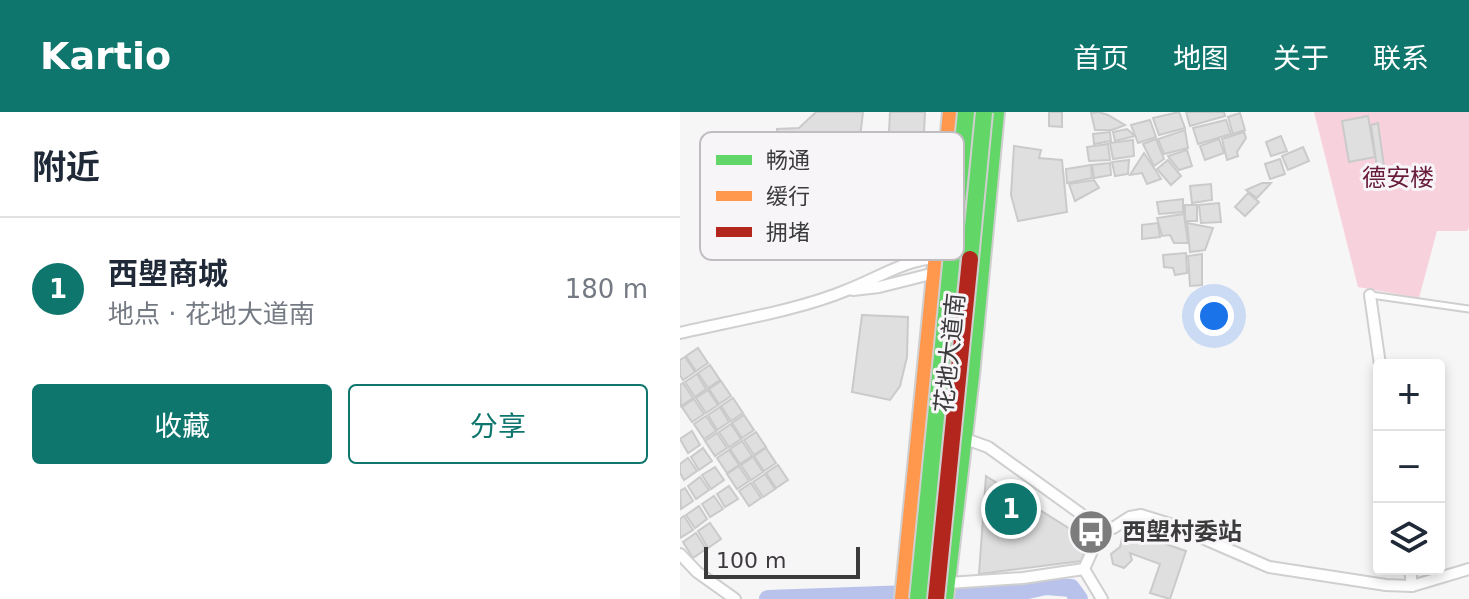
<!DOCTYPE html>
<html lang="zh">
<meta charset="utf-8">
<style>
body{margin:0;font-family:"DejaVu Sans","Noto Sans SC",sans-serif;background:#f6f6f7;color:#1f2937}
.controls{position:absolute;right:24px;bottom:24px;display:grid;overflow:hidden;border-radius:8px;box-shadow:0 4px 12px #0003}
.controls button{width:72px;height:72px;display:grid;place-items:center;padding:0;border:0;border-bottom:2px solid #e0e1e3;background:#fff;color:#1f2937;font:40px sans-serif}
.scale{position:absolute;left:24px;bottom:20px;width:156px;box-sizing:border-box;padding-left:8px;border:4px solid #3b3b3c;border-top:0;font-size:22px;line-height:28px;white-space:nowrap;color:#3b3b3c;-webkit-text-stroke:6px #f7f5f8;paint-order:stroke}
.you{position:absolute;left:534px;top:204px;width:28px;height:28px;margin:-20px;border:6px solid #fff;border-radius:50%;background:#1a73e8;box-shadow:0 0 0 12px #1a73e833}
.badge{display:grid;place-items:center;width:52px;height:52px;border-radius:50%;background:#0f766e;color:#fff;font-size:26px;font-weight:700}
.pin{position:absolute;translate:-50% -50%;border:4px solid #fff;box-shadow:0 2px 8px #0006}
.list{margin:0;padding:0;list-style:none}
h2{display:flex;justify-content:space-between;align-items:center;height:104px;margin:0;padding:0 32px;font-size:34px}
h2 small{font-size:26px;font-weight:400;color:#747a83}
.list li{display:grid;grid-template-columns:52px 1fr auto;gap:24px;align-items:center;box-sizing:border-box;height:144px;padding:0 32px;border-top:2px solid #e0e1e3}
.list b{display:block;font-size:30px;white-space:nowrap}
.list p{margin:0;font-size:26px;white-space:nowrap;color:#747a83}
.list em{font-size:26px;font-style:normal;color:#747a83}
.actions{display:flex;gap:16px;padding:24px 32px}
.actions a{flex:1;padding:18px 0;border:2px solid #0f766e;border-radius:8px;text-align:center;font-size:28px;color:#0f766e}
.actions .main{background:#0f766e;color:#fff}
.icon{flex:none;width:44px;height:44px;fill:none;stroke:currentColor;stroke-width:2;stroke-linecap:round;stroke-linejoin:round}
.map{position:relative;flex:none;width:789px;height:487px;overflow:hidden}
header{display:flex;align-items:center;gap:48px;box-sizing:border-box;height:112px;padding:0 40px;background:#0f766e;color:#fff}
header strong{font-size:38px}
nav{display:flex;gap:44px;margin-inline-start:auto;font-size:28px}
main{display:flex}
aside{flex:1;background:#fff}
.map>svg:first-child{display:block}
.green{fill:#f7d2dd}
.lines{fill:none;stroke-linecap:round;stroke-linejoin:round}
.river{stroke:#b8c2ea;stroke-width:18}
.building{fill:#e0dfe0;stroke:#cbcacb;stroke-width:2}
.lane-casing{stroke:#d0cfd0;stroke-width:9}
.street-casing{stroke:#d0cfd0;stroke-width:14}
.fast-casing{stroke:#d0cfd0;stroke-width:18}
.slow-casing{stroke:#d0cfd0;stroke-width:18}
.lane{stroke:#fefefe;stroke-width:5}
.street{stroke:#fefefe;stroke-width:10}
.fast{stroke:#63d668;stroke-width:14}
.slow{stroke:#ff974d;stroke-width:14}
.fast-bridge-casing{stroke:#d0cfd0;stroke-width:20;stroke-linecap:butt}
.jam-bridge-casing{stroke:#d0cfd0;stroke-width:20;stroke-linecap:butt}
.fast-bridge{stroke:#63d668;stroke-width:16}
.jam-bridge{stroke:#b3261e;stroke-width:16}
.labels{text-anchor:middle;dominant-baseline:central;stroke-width:6;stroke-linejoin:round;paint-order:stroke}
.park-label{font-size:24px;fill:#691c3a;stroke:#f7f5f8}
.street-label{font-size:24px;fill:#3b3b3c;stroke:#f7f5f8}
.poi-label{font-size:24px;font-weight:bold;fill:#3b3b3c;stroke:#f7f5f8;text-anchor:start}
.key{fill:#f7f5f8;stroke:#bfbdc0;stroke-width:2}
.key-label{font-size:22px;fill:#3b3b3c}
</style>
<header>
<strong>Kartio</strong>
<nav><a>首页</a><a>地图</a><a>关于</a><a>联系</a></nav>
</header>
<main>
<aside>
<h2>附近<small></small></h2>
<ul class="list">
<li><span class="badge">1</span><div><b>西塱商城</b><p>地点 · 花地大道南</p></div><em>180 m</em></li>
</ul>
<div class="actions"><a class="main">收藏</a><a>分享</a></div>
</aside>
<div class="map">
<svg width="789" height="487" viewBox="0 0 789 487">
<rect width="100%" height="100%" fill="#f7f6f7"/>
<path class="green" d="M634,0H789V116L787,119H757L739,186L678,175Z"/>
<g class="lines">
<g class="river">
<path d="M277,481L343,479L366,474L391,476L399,487"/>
<path d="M88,487L258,481"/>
</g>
</g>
<g class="building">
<path d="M136,0H183L168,130L123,126L63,65L64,49H79L81,25H97V17L119,16Z"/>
<path d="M210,0H245L239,120L204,119Z"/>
<path d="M369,0H382V15L369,14Z"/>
<path d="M419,0L428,3L445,13L432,18H415L411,1Z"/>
<path d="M499,0L505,16L479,23L473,6Z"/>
<path d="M506,0H544L545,4L510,14Z"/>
<path d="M560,1L565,18L553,22L548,5Z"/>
<path d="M688,4L695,45L669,50L662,9Z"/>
<path d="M470,8L476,25L458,31L451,13Z"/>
<path d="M546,8L551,22L518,32L513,16Z"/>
<path d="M698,11L704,55L697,56L691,13Z"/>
<path d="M447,17L455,24L435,29L433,20Z"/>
<path d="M505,18L508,36L484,42L478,27Z"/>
<path d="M430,20L431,29L414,32L413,22Z"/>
<path d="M564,20L566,26L557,40L558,44L547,48L542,27Z"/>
<path d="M601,24L607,39L591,44L586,30Z"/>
<path d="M476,27L484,47L474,54L463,32Z"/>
<path d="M539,27L544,41L525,48L520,34Z"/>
<path d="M453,28L454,44L433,47L430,31Z"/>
<path d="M428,32L430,48L409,49L407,35Z"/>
<path d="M334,34L361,38L359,46L382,48L387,100L338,109L331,83Z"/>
<path d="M623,35L629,49L608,58L602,44Z"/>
<path d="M507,38L512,54L499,58L488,44Z"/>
<path d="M464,41L476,59L481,67L467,72L462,61L450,63Z"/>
<path d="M600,47L605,62L590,67L585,52Z"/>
<path d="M449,48L448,62L435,64L432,50Z"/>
<path d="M488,48L501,64L491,73L477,57Z"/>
<path d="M430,51L431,63L414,66L412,53Z"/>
<path d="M411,53L412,66L387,71L386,57Z"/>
<path d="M414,68L419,76L395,89L389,72Z"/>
<path d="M582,71H591L577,86L566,78Z"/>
<path d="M531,72L532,88L512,91L510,74Z"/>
<path d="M568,81L579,90L565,104L555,95Z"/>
<path d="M503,87V100L479,102L477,90Z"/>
<path d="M539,91L541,110L521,111L519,93Z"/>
<rect x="505" y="93" width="12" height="16"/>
<path d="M504,102L508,131H494L490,123L482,124L477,106Z"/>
<path d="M478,111L480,125L462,127V113Z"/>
<path d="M507,111L533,116L525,138L510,140Z"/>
<path d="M506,141L507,161L495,163L493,156L484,155L483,143Z"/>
<path d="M522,142V173L510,174L508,144Z"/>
<path d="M182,203L228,205L227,245L220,274L210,288L172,280Z"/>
<path d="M18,236L28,251L16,259L6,244Z"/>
<path d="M5,245L15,260L3,268L0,263V248Z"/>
<path d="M30,253L40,268L28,276L18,261Z"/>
<path d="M17,262L26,277L15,285L5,270Z"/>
<path d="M41,269L51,284L39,292L29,277Z"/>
<path d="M3,271L13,286L1,294L0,273Z"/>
<path d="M28,278L38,293L26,301L16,286Z"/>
<path d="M53,286L63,301L51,309L41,294Z"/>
<path d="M14,287L24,302L12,310L2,295Z"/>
<path d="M40,295L49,310L37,318L28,303Z"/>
<path d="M64,303L74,318L62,326L52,311Z"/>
<path d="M26,304L36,319L24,327L14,312Z"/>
<path d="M51,312L61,327L49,335L39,320Z"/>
<path d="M12,319L20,333L8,341L0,327Z"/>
<path d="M76,320L86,335L74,343L64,328Z"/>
<path d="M37,321L47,336L35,344L25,329Z"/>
<path d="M62,329L72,344L60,352L50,337Z"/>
<path d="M23,336L32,349L19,358L11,345Z"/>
<path d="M86,336L96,351L84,359L74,344Z"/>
<path d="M49,338L59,353L47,361L37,346Z"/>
<path d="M73,345L83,360L71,368L61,353Z"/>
<path d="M8,346L17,359L4,368L0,361V352Z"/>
<path d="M98,353L108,368L96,376L86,361Z"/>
<path d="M59,354L69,369L57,377L47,362Z"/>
<path d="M35,355L44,368L31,377L22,363Z"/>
<path d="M85,362L95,377L83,385L73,370Z"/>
<path d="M306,364L409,429L401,449L299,462Z"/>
<path d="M20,365L29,378L16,387L8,374Z"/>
<path d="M71,371L81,386L69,394L59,379Z"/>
<path d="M49,374L58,387L45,395L37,382Z"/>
<path d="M5,376L13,389L1,397L0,379Z"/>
<path d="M34,384L43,397L30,405L22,392Z"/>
<path d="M19,394L27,407L15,416L6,403Z"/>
<path d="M4,404L13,418L0,426V407Z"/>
<path d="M30,411L41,427L28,436L18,419Z"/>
<path d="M444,418L506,439L490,487L470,481L480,452L450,441L452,448L444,456L433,452L431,442L440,435Z"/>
<path d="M16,421L26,437L13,446L3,430Z"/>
</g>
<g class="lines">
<g class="lane-casing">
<path id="lane" d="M691,183L789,197"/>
</g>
<g class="street-casing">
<g id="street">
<path d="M173,178L199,175L259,160"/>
<path d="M690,183L700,253"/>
<path d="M0,221C51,209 120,198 167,178C208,162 230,142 278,146"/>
<path d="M280,325L308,335L422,417L433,416L450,405L461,403L490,412L589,455L706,473L732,474L789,457"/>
<path d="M0,442L17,460L55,487"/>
<path d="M404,457L422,487"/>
<path d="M730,457L732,474"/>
<path d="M268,471L343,466L404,457L422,417"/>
</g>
</g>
<g class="fast-casing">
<path id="fast" d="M266,487L292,264L317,0"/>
</g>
<g class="slow-casing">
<path id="slow" d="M222,487L270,0"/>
</g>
<use href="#lane" class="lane"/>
<use href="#street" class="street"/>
<use href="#fast" class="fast"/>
<use href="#slow" class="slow"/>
<g class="fast-bridge-casing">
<g id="fast-bridge">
<path d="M290,147L304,0"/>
<path d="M238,487L286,0"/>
</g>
</g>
<g class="jam-bridge-casing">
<path id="jam-bridge" d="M256,487L290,147"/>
</g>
<use href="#fast-bridge" class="fast-bridge"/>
<use href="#jam-bridge" class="jam-bridge"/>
</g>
<defs>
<g id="bus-disc" transform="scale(2.3)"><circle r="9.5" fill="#7d7c7d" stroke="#f7f5f8"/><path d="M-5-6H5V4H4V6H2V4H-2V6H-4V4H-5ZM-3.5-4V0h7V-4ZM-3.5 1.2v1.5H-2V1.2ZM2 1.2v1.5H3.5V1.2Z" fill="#fff"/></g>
</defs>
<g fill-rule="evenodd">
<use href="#bus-disc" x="411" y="420"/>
</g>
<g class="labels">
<g class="park-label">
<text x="718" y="66">德安楼</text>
</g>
<g class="street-label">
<text transform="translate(270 241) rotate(-84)">花地大道南</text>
</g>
<g class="poi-label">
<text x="442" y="420">西塱村委站</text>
</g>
</g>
<rect x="20" y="20" width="264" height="128" rx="12" class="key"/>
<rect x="36" y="43" width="36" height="10" fill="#63d668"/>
<rect x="36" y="79" width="36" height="10" fill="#ff974d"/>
<rect x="36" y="115" width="36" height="10" fill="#b3261e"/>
<g class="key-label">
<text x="86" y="56">畅通</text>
<text x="86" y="92">缓行</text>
<text x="86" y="128">拥堵</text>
</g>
</svg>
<div class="controls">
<button>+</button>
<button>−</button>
<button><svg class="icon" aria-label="layers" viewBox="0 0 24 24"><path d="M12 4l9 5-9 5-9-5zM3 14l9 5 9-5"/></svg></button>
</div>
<div class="scale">100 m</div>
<div class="you"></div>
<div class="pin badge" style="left:331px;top:397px">1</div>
</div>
</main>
